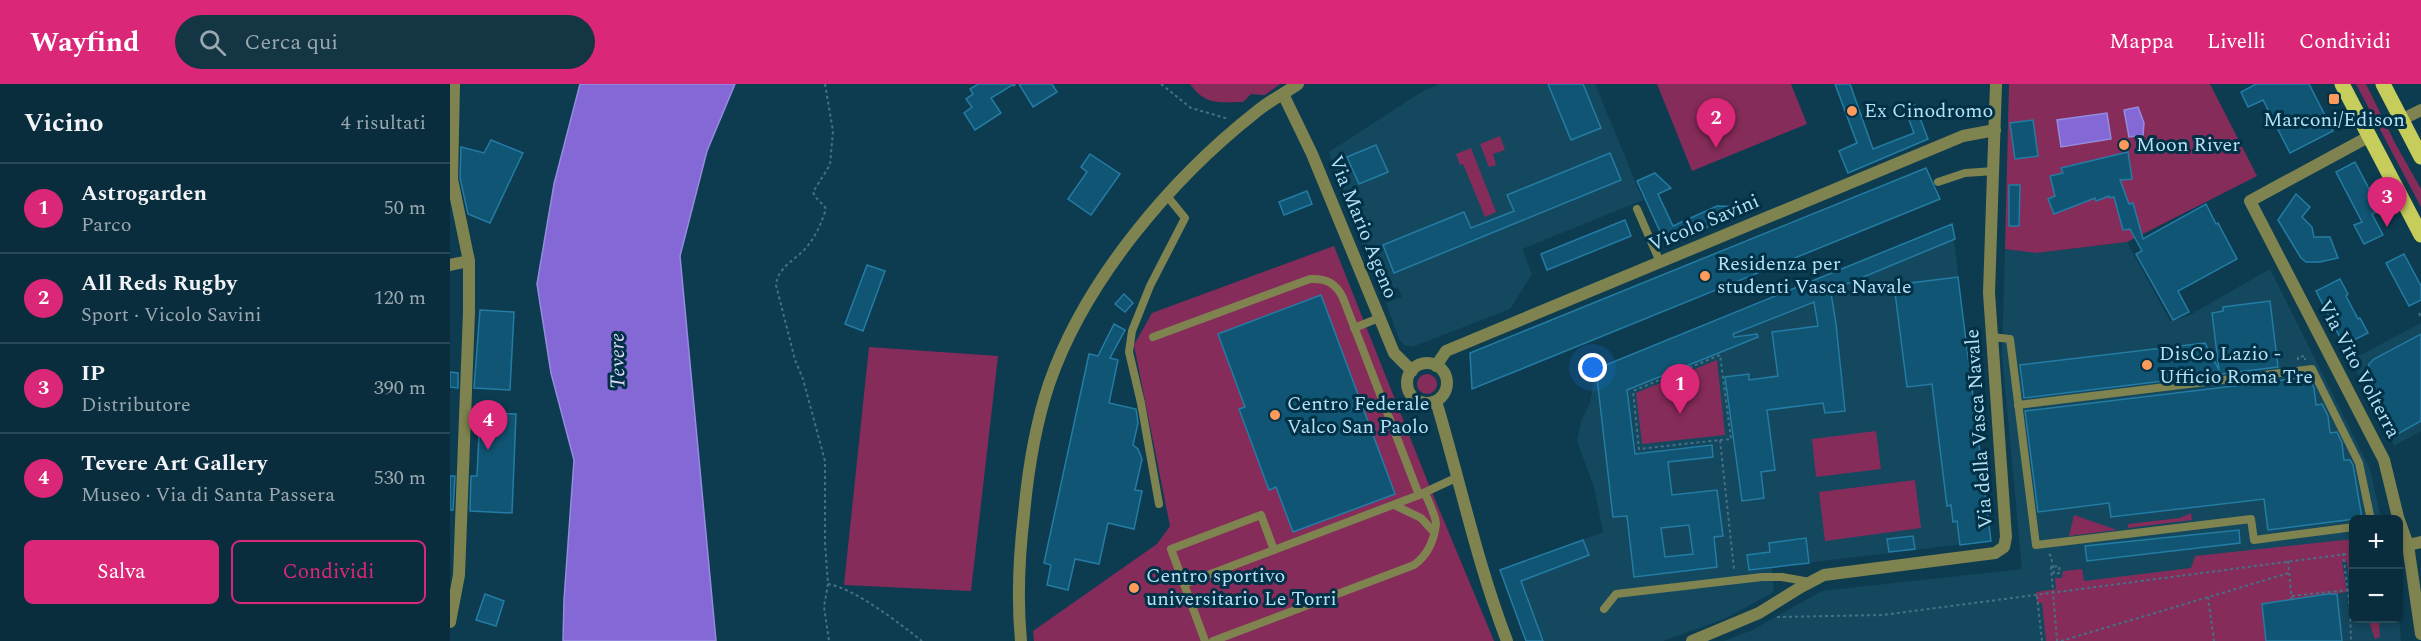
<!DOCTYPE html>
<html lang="it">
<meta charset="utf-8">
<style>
body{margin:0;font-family:Spectral,serif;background:#133544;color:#f1f3f6}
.controls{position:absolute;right:18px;bottom:18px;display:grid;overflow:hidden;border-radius:9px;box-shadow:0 3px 9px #0003}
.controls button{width:54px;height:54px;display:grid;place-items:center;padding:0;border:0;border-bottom:2px solid #2a4957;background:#0a2d3d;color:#f1f3f6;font:30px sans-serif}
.you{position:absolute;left:1143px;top:284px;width:21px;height:21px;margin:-15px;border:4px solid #fff;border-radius:50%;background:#1a73e8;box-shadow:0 0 0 9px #1a73e833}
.badge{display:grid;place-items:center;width:39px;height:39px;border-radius:50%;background:#db2777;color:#fff;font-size:20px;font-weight:700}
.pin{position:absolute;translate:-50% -50px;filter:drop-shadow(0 2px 3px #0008)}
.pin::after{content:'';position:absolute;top:32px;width:21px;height:18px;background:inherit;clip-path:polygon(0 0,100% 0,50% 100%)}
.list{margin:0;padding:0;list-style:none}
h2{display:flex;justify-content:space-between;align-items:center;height:78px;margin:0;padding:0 24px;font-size:26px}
h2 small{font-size:20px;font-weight:400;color:#99a8b0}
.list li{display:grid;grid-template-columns:39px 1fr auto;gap:18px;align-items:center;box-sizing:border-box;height:90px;padding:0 24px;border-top:2px solid #2a4957}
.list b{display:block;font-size:22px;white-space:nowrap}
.list p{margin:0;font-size:20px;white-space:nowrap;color:#99a8b0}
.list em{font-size:20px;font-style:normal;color:#99a8b0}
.actions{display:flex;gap:12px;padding:18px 24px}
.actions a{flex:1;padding:14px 0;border:2px solid #db2777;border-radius:9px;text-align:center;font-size:21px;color:#db2777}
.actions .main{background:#db2777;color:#fff}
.icon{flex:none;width:33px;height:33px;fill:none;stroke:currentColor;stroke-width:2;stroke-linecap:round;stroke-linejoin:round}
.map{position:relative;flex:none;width:1971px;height:557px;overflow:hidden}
header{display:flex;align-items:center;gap:36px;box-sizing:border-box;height:84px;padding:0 30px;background:#db2777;color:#fff}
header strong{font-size:28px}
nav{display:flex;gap:33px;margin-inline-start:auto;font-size:21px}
.search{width:420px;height:54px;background:#133544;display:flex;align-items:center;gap:15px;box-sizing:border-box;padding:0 21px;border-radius:33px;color:#99a8b0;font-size:22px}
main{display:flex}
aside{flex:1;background:#0a2d3d}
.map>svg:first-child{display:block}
.built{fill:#13485f}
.green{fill:#862c5a}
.water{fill:#8468d6;stroke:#948cdf;stroke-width:1.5}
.building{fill:#105573;stroke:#247ca4;stroke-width:1.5;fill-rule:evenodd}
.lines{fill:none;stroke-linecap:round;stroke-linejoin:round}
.path{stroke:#457186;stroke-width:2;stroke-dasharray:3 3;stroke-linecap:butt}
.lane{stroke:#7f834f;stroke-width:8}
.street{stroke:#7f834f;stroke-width:12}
.primary{stroke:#c6cd5b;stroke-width:15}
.poi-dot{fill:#ff9b5a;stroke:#003146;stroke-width:2}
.labels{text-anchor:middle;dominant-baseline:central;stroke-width:6;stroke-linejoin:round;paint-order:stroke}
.poi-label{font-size:20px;fill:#b8dff4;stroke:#003146;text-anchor:start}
.street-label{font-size:20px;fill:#b8dff4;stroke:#003146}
.water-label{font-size:21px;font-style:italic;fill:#ddd9f5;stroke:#003146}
</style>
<header>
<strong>Wayfind</strong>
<div class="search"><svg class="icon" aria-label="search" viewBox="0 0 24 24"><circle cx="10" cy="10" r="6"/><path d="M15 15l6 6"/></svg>Cerca qui</div>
<nav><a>Mappa</a><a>Livelli</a><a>Condividi</a></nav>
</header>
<main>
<aside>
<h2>Vicino<small>4 risultati</small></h2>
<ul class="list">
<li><span class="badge">1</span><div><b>Astrogarden</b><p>Parco</p></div><em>50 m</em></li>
<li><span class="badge">2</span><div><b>All Reds Rugby</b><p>Sport · Vicolo Savini</p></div><em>120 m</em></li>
<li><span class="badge">3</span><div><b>IP</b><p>Distributore</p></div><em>390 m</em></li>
<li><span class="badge">4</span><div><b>Tevere Art Gallery</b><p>Museo · Via di Santa Passera</p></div><em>530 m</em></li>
</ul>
<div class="actions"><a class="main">Salva</a><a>Condividi</a></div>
</aside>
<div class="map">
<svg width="1971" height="557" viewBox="0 0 1971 557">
<rect width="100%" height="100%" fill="#0d3c51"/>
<g class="built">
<path d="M989,0H1145L1193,116L1072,165L1082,190L1060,225L962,263L954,261L949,255L936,219L952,213L948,203L930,210L879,68L973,7Z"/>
<path d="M1502,140L1541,457L1322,483L1324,508L1274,535L1213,557H1076L1050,486L1153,448L1144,403L1127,357L1131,338L1140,319L1146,285Z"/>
<path d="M1677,158L1720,237L1738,232L1820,185L1920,385L1931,435L1904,436V534H1949L1951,557H1274L1302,546L1372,507L1572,485L1552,272L1555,165L1586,169Z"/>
<path d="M1971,239V347L1944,362L1901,276Z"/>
</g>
<g class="green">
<path d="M740,0H830L815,11L801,10L793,18C769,18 756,22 740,0Z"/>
<path d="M1207,0H1341L1357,40L1242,87Z"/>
<path d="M1559,0H1760L1807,92L1677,158L1586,169L1555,165Z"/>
<path d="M1906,0H1916L1945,59L1971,105V123Z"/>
<path d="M1050,52L1055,66L1043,70L1046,81L1039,83L1030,60Z"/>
<path d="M1021,64L1046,128L1035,133L1013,80L1010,81L1006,70Z"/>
<path d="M884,162L979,401L1044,557H584L583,547L707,460L720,442L684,261L702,229Z"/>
<path d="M419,263L548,272L521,507L394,501Z"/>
<path d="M1267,276L1275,351L1192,360L1186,309Z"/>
<circle cx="977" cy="300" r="10"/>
<path d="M1426,347L1431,385L1366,393L1362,355Z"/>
<path d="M1465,396L1471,444L1375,457L1369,408Z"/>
<path d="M1741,429L1742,436L1678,444V440L1730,434Z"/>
<path d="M1624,431L1667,446L1619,452Z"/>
<path d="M1903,455V522L1897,478H1892L1897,508L1812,520L1816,557H1596L1592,519H1587L1586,508L1606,505L1605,494H1612L1613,487L1632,485L1634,497L1741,484L1745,472Z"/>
<path d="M1918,535H1929L1930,553L1925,555Z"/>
</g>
<g class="water">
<path d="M130,0H285L257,67L230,172L266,557H113L114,516L124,376L101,289L87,200L104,100Z"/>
<path d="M1688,23L1694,39L1693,51L1679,53L1674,26Z"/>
<path d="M1657,29L1661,55L1611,63L1607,36Z"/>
</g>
<g class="building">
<path d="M528,0H564L541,14L551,29L525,46L514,29L522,23L516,15L523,10L520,5Z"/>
<path d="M569,0H602L607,8L583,23Z"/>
<path d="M1098,0H1133L1151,44L1121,56Z"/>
<path d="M1385,0H1400L1423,65L1464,49L1455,25L1465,21L1478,55L1398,89L1389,67L1407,59Z"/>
<path d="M1806,0H1859L1883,47L1840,69L1813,16L1798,23L1791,8Z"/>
<path d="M1583,36L1588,72L1565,75L1560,39Z"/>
<path d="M41,56L73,69L40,139L18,130L10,94L11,63L34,69Z"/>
<path d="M926,61L938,88L909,100L897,73Z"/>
<path d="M1678,68L1682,95L1670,96L1679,120L1683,119L1693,155L1756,120L1766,140L1768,139L1787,175L1728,207L1739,228L1723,236L1686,170L1692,167L1680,145L1673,146L1664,113L1660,114L1659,112L1646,117L1645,114L1604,130L1598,115L1605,112L1600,92L1613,89L1611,84Z"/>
<path d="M1160,69L1171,96L944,189L933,161L1014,128L1021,144L1064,127L1057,111Z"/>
<path d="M640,70L670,90L641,131L618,115L637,88L631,83Z"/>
<path d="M1905,78L1930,126L1922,130L1933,151L1914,160L1904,141L1912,138L1886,88Z"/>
<path d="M1476,84L1490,115L1022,305L1020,269Z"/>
<path d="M1205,89L1221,104L1208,110L1223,142L1267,122L1298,123L1217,163L1187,97Z"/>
<path d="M1559,101H1570L1569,142H1559Z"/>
<path d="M857,107L862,120L834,131L829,118Z"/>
<path d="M1846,110L1860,123L1852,133L1862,143L1864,153H1880L1888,174L1870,178H1856L1851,174L1828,136Z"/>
<path d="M1175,136L1181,152L1097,186L1091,170Z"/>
<path d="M1502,140L1505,155L1377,208L1381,209L1386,240L1395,327L1375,329L1373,319L1317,326L1325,386L1311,388L1314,414L1292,417L1275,293L1299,290V296L1328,292L1322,248L1368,242L1364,218L1283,250L1284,253L1307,250L1308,253L1177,306L1185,370L1262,361L1263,373L1218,378L1222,411L1267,406L1273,452L1264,453L1267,483L1184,493L1177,432L1163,433L1146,285ZM1239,441L1243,470L1215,473L1211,444Z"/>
<path d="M1954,170L1971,202V216L1959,222L1936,179Z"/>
<path d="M417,181L435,187L413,247L395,240Z"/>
<path d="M1508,193L1541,457L1510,461L1507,437L1503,438L1501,421L1497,422L1482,300L1457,303L1444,201Z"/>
<path d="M1890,195L1898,210L1896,212L1908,235L1910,234L1918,249L1894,261L1866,207Z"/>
<path d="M674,210L683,219L675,228L665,220Z"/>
<path d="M871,211L945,410L843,448L826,403L819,406L789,325L795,323L768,250Z"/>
<path d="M1820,217L1828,283L1574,314L1570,281L1755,259L1769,286L1762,229L1773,227V223Z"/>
<path d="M30,226L64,228L60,306L24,304Z"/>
<path d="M664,240L675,246L660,274L668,276L659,319L686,325L688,339L683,361L688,365L692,375L685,406L692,407L684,445L658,439L649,480L625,475L618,506L597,501L601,481L594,479L639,270L648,272Z"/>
<path d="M1971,250V337L1944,352L1918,297L1919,280L1924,275Z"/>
<path d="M0,288L8,289V304L0,303Z"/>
<path d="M1859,293L1864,304L1866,321L1872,320L1878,332L1880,349L1887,348L1892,359L1894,376H1900L1903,381L1912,434L1818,446L1814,415L1661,433L1659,419L1588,428L1575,327Z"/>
<path d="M30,329L66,330L62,429L20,427L21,392H27Z"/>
<path d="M0,392H5L3,426H0Z"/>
<path d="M1789,446L1790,459L1637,477L1635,462Z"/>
<path d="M1463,452L1465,465L1439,468L1437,455Z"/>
<path d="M1356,454L1359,479L1299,486L1297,471L1320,468L1319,459Z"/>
<path d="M1133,456L1139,471L1071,497L1093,557H1076L1050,486Z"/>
<path d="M35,510L54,517L46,542L26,536Z"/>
<path d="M1878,510H1887L1892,557H1816L1812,520Z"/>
</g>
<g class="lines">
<g class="path">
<path d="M375,0L383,47L380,81L363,108C366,116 372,118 376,125C371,140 366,152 356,164C345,176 328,183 326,201L345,276L353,295L375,377V459L378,500L374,523L379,557"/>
<path d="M711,0L741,24L779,35"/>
<path d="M563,2L566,0"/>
<path d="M1969,229L1971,233"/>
<path d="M1848,276V273L1855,272V276"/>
<path d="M1270,356L1281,355L1270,271L1183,307L1189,365L1270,356L1284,485"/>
<path d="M1902,454L1904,464"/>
<path d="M1893,469L1900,524L1901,557"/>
<path d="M1599,470L1601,472L1604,490L1610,489L1609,482L1601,483L1607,557"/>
<path d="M1838,477L1842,518"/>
<path d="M378,500C406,505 450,540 472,557"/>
<path d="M1587,512L1592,557"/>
<path d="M1842,512L1898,506"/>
<path d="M1758,513L1764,557"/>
<path d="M1327,533L1433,531L1904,469"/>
<path d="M1611,557L1839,489"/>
</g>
<g class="lane">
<path d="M1488,98L1515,89L1544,87"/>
<path d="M1187,125L1210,178"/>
<path d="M904,244L929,234"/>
<path d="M703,253L860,195C876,194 886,199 893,214L969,411"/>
<path d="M1541,253L1560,255L1586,461L1801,435L1804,456L1904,443"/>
<path d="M1568,321L1862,285L1909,379L1921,436"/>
<path d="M709,420L691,319L679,268L682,247L700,202L735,134L717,112"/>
<path d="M944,421L971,434L983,447"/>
<path d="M734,500L969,411L1008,393"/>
<path d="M1154,525L1166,510L1312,493H1332L1360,498"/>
<path d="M755,557L721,465L811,431L824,466"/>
<path d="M763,557L964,481C978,471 984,457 986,440C986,432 978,417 975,409"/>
</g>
<g class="street">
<path d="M833,10L862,70L944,269L962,287"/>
<path d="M1951,36L1971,26"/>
<path d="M1920,52L1800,117L1934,376L1948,433L1958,461L1971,550"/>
<path d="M0,181L19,177"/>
<circle cx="977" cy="299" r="20"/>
<path d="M986,282L996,267L1513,52L1545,46"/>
<path d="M986,317C1010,397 1027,479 1057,557"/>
<path d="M1958,461L1971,458"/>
<path d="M0,538L9,491L19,228V177L2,95L4,0"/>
<path d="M571,557C567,515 569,472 574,430C578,386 585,342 599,300C635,196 721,95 806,28C819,17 835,9 848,0"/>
<path d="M1242,557L1309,529L1351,503L1374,491L1545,469L1554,463L1556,453L1539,209L1546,0"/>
</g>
<g class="primary">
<path d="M1892,0L1971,151"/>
<path d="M1933,0L1971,73"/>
</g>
</g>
<g class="poi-dot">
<rect x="1878" y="9" width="12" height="12" rx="3"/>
<circle cx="1402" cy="27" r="6"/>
<circle cx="1674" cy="61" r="6"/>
<circle cx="1255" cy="192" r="6"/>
<circle cx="1697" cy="281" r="6"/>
<circle cx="825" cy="331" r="6"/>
<circle cx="684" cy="504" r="6"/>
</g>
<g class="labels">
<g class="poi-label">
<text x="1414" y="27">Ex Cinodromo</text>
<text x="1884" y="36" text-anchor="middle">Marconi/Edison</text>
<text x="1686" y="61">Moon River</text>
<text x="1267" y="180">Residenza per<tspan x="1267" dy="23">studenti Vasca Navale</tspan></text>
<text x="1709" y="270">DisCo Lazio -<tspan x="1709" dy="23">Ufficio Roma Tre</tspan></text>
<text x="837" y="320">Centro Federale<tspan x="837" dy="23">Valco San Paolo</tspan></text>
<text x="696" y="492">Centro sportivo<tspan x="696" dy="23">universitario Le Torri</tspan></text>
</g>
<g class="street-label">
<text transform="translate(1254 139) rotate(-23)">Vicolo Savini</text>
<text transform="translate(913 143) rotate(68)">Via Mario Ageno</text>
<text transform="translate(1909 285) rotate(62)">Via Vito Volterra</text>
<text transform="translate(1529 345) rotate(-94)">Via della Vasca Navale</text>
</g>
<g class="water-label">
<text transform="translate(168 277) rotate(-91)">Tevere</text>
</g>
</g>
</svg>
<div class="controls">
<button>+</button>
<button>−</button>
</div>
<div class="you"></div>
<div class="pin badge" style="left:1230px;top:330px">1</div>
<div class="pin badge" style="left:1266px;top:64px">2</div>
<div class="pin badge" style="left:1937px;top:143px">3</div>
<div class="pin badge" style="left:38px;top:366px">4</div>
</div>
</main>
